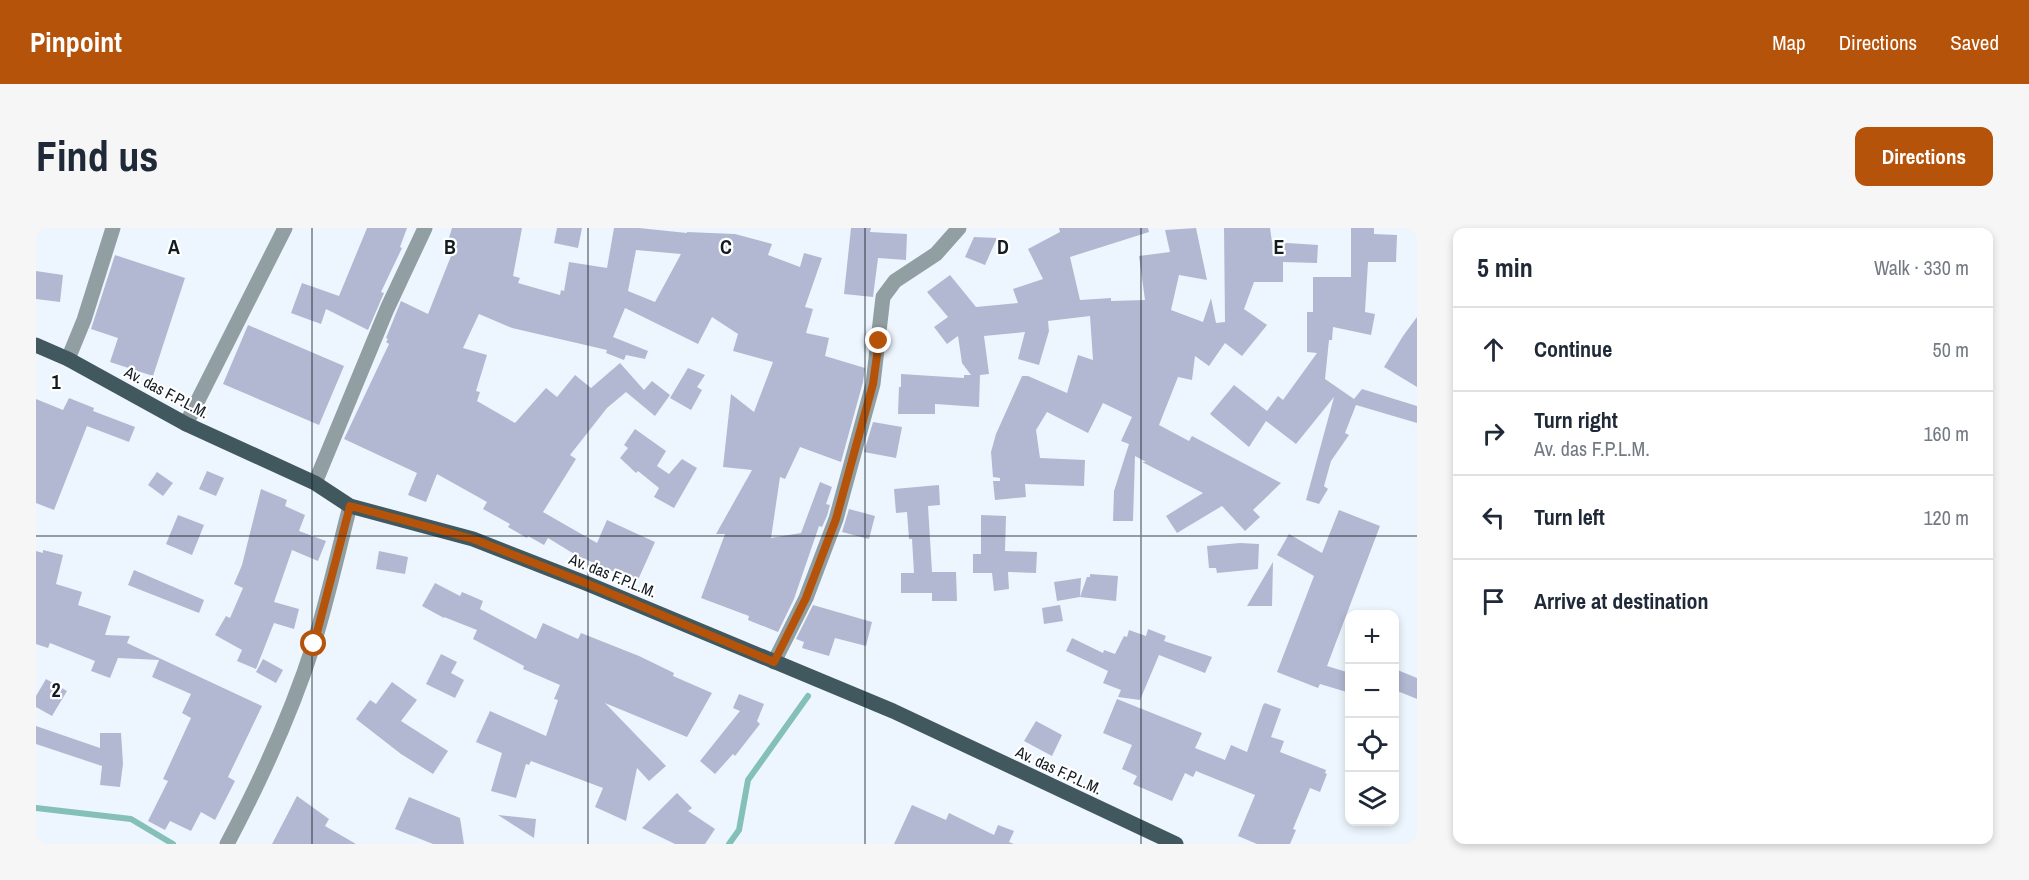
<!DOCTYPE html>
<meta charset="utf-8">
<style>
body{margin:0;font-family:"Archivo Narrow",sans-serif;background:#f6f6f7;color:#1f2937}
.controls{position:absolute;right:18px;bottom:18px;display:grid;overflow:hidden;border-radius:12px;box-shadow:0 3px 9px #0003}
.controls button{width:54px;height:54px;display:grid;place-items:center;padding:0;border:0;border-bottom:2px solid #e0e1e3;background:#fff;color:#1f2937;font:30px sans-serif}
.stop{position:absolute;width:18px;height:18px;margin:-14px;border:4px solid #b45309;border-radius:50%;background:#fff}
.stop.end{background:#b45309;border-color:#fff;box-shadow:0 2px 6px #0008}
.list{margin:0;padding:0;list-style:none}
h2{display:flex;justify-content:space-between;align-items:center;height:78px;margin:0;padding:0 24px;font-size:26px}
h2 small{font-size:20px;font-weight:400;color:#747a83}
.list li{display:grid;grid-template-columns:39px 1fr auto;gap:18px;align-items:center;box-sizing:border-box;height:84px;padding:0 24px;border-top:2px solid #e0e1e3}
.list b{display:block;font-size:22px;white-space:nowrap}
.list p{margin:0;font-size:20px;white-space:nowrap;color:#747a83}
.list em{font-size:20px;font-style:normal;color:#747a83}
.icon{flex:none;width:33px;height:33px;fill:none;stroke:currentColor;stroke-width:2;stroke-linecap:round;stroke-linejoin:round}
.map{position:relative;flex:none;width:1381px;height:616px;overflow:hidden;border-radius:12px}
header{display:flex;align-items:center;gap:36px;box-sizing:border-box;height:84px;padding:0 30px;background:#b45309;color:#fff}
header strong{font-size:28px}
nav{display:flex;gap:33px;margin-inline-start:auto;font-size:21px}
.intro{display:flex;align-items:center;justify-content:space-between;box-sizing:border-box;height:144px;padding:0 36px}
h1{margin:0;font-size:42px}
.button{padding:15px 27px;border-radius:12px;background:#b45309;color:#fff;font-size:21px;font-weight:700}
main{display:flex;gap:36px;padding:0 36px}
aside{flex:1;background:#fff;border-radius:12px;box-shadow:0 3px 9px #0003}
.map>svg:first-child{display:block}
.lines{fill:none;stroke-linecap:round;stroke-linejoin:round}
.stream{stroke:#84bfb8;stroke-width:6}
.building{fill:#b2b8d2;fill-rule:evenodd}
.minor{stroke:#919ea2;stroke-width:15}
.primary{stroke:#40585e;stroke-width:15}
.route{stroke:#b45309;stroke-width:8}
.grid{fill:none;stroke:#131b22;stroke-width:1.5;stroke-opacity:0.55}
.labels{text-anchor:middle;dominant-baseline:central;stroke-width:4.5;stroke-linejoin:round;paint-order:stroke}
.street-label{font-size:16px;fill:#131b22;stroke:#fff}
.grid-label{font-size:20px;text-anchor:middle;font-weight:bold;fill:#131b22;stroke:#fff;stroke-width:4.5;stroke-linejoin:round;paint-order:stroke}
</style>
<header>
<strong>Pinpoint</strong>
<nav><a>Map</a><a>Directions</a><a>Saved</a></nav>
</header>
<div class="intro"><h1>Find us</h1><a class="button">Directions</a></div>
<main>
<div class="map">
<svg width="1381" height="616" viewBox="0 0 1381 616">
<rect width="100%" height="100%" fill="#edf6fe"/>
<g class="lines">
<g class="stream">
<path d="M0,580L95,591L137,616"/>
<path d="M693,616L703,602L712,552L772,468"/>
</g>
</g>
<g class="building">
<path d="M331,0H371L364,19L366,20L345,64L348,65L332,102L290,81L285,96L255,85L266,55L303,68Z"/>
<path d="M416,0H486L477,48L484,50L482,55L524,67L525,62L528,63L533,34L571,40L578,0H603L651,5V4L699,6L736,16L732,27L764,39L768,25L786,30L769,79L777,81L770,105L793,110L789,128L829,140L827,154L805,234L764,219L749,251L744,249L735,310L765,305L784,254L796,259L790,276L794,277L791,288L786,299L783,298L758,371L742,404L712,392L713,388L665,370L689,306H680L716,242L687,239L695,166L718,184L737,134L697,123L702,106L676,89L662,116L589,80L577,109L612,123L609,131L590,127L588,132L570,125L571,122L476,100L443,86L427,120L451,127L440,163L444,164L441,173L479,195L510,160L521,169L539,147L555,160L584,135L608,162L616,153L634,167L619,188L590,164L571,180L534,227L540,231L507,284L561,315L571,292L619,314L601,354L549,331L548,332L512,310L508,317L492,308L491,310L472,299L474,296L447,281L451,274L401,246L390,274L372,267L381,245L308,211L353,116L350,114L352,111L350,110L365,73L392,86L415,28L408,26ZM600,22L645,26L619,74L592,63Z"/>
<path d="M521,0H546L542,20L518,15Z"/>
<path d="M815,0H835L834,4L871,6L870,32L842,30L837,69L808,66Z"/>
<path d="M1023,0H1112L1113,4L1034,29L1044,72L1075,70V73L1109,72L1103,28L1134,24L1129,2L1160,0L1171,52L1143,47L1135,82L1167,94L1175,70L1180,95L1189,94L1188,0H1234L1236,14L1282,17L1281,35L1247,34V54H1218L1208,81L1231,97L1206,128L1189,115L1173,138L1159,128L1156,152L1142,149L1123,197L1153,213L1156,208L1245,255L1217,282L1224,289L1209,303L1186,278L1141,305L1130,288L1167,265L1106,234H1110L1099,228L1097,293H1077L1078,263L1093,216L1085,213L1096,189L1067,175L1052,205L1011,184L1000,202L1004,230L1049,232L1048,258L989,256L990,269L959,272L957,253H964V250L957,249L955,224L960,206L986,148H992L1031,165L1042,127L1057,132L1054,88L1012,93L1013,103L1003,137L982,131L989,104L948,108L953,146L944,147L943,179L899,176V186H862L863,159H865V146L928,150V147H935L926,135L922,108L911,116L898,99L912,89L891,64L914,47L940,79L982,75L977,61L1007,51L992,21L1024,4Z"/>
<path d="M1315,0H1338V6L1361,7L1360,34H1332L1329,84L1339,86L1335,107L1297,99L1296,112H1293L1289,151L1318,171L1326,161L1381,178V195L1320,177L1309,205L1313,207L1295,233L1288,258L1292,261L1283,276L1270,272L1298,169L1260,216L1230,193L1213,219L1174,186L1198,157L1231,183L1242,168L1247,172L1281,125L1271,124V84H1277V49H1315Z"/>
<path d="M938,9L961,10L949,37L929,29Z"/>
<path d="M79,27L149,50L117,148L74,134L82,110L55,101Z"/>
<path d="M0,43L27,47L24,74L0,71Z"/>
<path d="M1381,89V159L1348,139L1367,108Z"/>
<path d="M212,97L308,138L283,197L187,156Z"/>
<path d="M652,140L669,147L661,159L666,162L655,182L634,170Z"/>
<path d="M33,170L58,180L57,183L99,199L93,214L51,198L18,282L0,275V171L27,182Z"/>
<path d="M837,194L866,199L860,230L828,224Z"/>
<path d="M599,201L630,223L621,238L633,246L646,231L661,240L638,280L618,269L623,260L602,243L600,245L584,230L592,220L588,217Z"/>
<path d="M171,243L188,250L180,268L163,261Z"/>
<path d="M121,244L137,255L127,268L112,257Z"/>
<path d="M903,257L904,277L892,278L896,344H920L921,373H896V365H865V345H878L876,311H873L871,284L860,285L858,261Z"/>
<path d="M225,261L251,272L249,278L269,287L263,303L290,313L282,333L256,322L238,374L263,381L258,401L238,395L220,441L201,433L206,422L179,407L190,388L194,390L207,360L198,356L206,337Z"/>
<path d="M813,281L839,288L833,311L806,304Z"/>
<path d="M1303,282L1344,298L1291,438L1314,445V465L1284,456L1282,460L1241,444L1278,348L1241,327L1253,306L1286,325Z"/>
<path d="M142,287L168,297L156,327L130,316Z"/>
<path d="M945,287L970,288L969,323L1001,324L1000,345L972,344L973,361L958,363L956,345H937V326H945Z"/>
<path d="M1204,315L1223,316L1222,341L1181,345L1180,340H1173L1171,318Z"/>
<path d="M7,322L27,327L20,356L46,364L42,377L75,388L69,407L94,408L91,415L226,478L192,549L199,553L179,592L165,584L155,603L134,593L129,602L112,593L132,553L127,551L155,490L146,485L155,466L116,449L123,432L82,430L74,450L55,443L59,433L14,415L12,420L0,416V323L7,325Z"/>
<path d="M343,323L372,329L369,346L340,341Z"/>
<path d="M1237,334L1236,378H1211Z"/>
<path d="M98,342L168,372L163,385L92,357Z"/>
<path d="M1054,346L1082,348L1080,373L1044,369L1021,373L1018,354L1045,350L1044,369L1051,349H1054Z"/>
<path d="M399,355L424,368L426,364L447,373L444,381L500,411L507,395L542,411L545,405L603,428L638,445L637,448L676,465L651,509L569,475L630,538L613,553L601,540L590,593L559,579L567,560L495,533L493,537L490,536L480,570L455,563L466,525L440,514L454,483L510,508L522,472L518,471L524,457L487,441L488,438L437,411L441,402L408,389V390L386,378Z"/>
<path d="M777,377L836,394L830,418L799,410L793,428L766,420L768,414L760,411Z"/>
<path d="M1024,377L1027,393L1008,396L1006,380Z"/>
<path d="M1112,401L1130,408L1128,413L1176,429L1169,445L1123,427L1104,472L1082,469L1085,462L1067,455L1072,443L1030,423L1036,410L1067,425L1068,422L1079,426L1088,408L1091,409L1093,402L1110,408Z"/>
<path d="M405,426L421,434L415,445L428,452L419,470L390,456Z"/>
<path d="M227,431L247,442L240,455L220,444Z"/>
<path d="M1359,441L1381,450V471L1359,462Z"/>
<path d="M10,451L31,463L16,488L0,479V468Z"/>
<path d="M356,454L381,472L365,493L412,523L397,546L365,526L320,491L334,472L340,476Z"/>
<path d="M703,466L728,476L721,493L724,496L699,528L697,526L679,546L664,533L704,483L697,480Z"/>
<path d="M1081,471L1166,505L1159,520L1189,532L1195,517L1211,524L1227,477L1229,475L1245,481L1235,509L1248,513L1244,524L1290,542L1289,545L1291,546L1284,564L1274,560L1257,601L1260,602L1254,616H1221L1202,608L1219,567L1160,543L1157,549L1149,545L1136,573L1097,556L1101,548L1086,541L1096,517L1067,505Z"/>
<path d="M1000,493L1026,507L1016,528L988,513Z"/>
<path d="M0,498L64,520V505H85L87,536L84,559L64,557L66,538L0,516Z"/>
<path d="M641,565L656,580L652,583L679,601L669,616H639L606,600Z"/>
<path d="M261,568L293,591L289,598L320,616H236Z"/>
<path d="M373,569L424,590L428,616H397L359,601Z"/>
<path d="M876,577L910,592L913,585L958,607L962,597L978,603L973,614L978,616H858Z"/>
<path d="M462,587L500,591L498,610Z"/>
</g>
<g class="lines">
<g class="minor">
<path d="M32,131L48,92L77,0"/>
<path d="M150,196L249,0"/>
<path d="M279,255L351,81L389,0"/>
<path d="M738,434L770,370L800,291L837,156L847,69L859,53L900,26L923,0"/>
<path d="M191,616C225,552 256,484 278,415C292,370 302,324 314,278"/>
</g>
<path class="primary" d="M0,117L32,131L150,196L279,255L314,278L437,311L552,356L857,483L1140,616"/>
</g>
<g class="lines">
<path class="route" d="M278,416L314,278L437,311L552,356L738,434L770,370L800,291L837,156L843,113"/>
</g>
<path class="grid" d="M276,0V616M552,0V616M829,0V616M1105,0V616M0,308H1381"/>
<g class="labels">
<g class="street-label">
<text transform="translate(131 164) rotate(28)">Av. das F.P.L.M.</text>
<text transform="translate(577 347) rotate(22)">Av. das F.P.L.M.</text>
<text transform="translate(1023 542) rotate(25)">Av. das F.P.L.M.</text>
</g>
</g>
<g class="grid-label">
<text x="138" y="26">A</text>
<text x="414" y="26">B</text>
<text x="690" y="26">C</text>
<text x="967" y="26">D</text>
<text x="1243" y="26">E</text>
<text x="20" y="161">1</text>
<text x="20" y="469">2</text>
</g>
</svg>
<div class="controls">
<button>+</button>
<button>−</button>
<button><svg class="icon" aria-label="locate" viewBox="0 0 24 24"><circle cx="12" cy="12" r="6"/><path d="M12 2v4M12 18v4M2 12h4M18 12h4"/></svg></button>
<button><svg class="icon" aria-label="layers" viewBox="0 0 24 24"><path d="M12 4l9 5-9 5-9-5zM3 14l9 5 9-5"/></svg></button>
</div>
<div class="stop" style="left:278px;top:416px"></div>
<div class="stop end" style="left:843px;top:113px"></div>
</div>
<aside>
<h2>5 min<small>Walk · 330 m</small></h2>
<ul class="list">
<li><svg class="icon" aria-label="ahead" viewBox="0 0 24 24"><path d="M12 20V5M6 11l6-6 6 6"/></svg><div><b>Continue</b></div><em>50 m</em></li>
<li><svg class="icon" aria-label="right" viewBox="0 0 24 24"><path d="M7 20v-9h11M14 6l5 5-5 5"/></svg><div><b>Turn right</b><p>Av. das F.P.L.M.</p></div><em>160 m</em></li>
<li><svg class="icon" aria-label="left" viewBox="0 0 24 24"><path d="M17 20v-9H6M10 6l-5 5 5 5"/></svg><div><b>Turn left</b></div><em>120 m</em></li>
<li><svg class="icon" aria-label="arrive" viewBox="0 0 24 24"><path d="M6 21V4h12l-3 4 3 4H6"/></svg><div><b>Arrive at destination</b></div></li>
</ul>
</aside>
</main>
